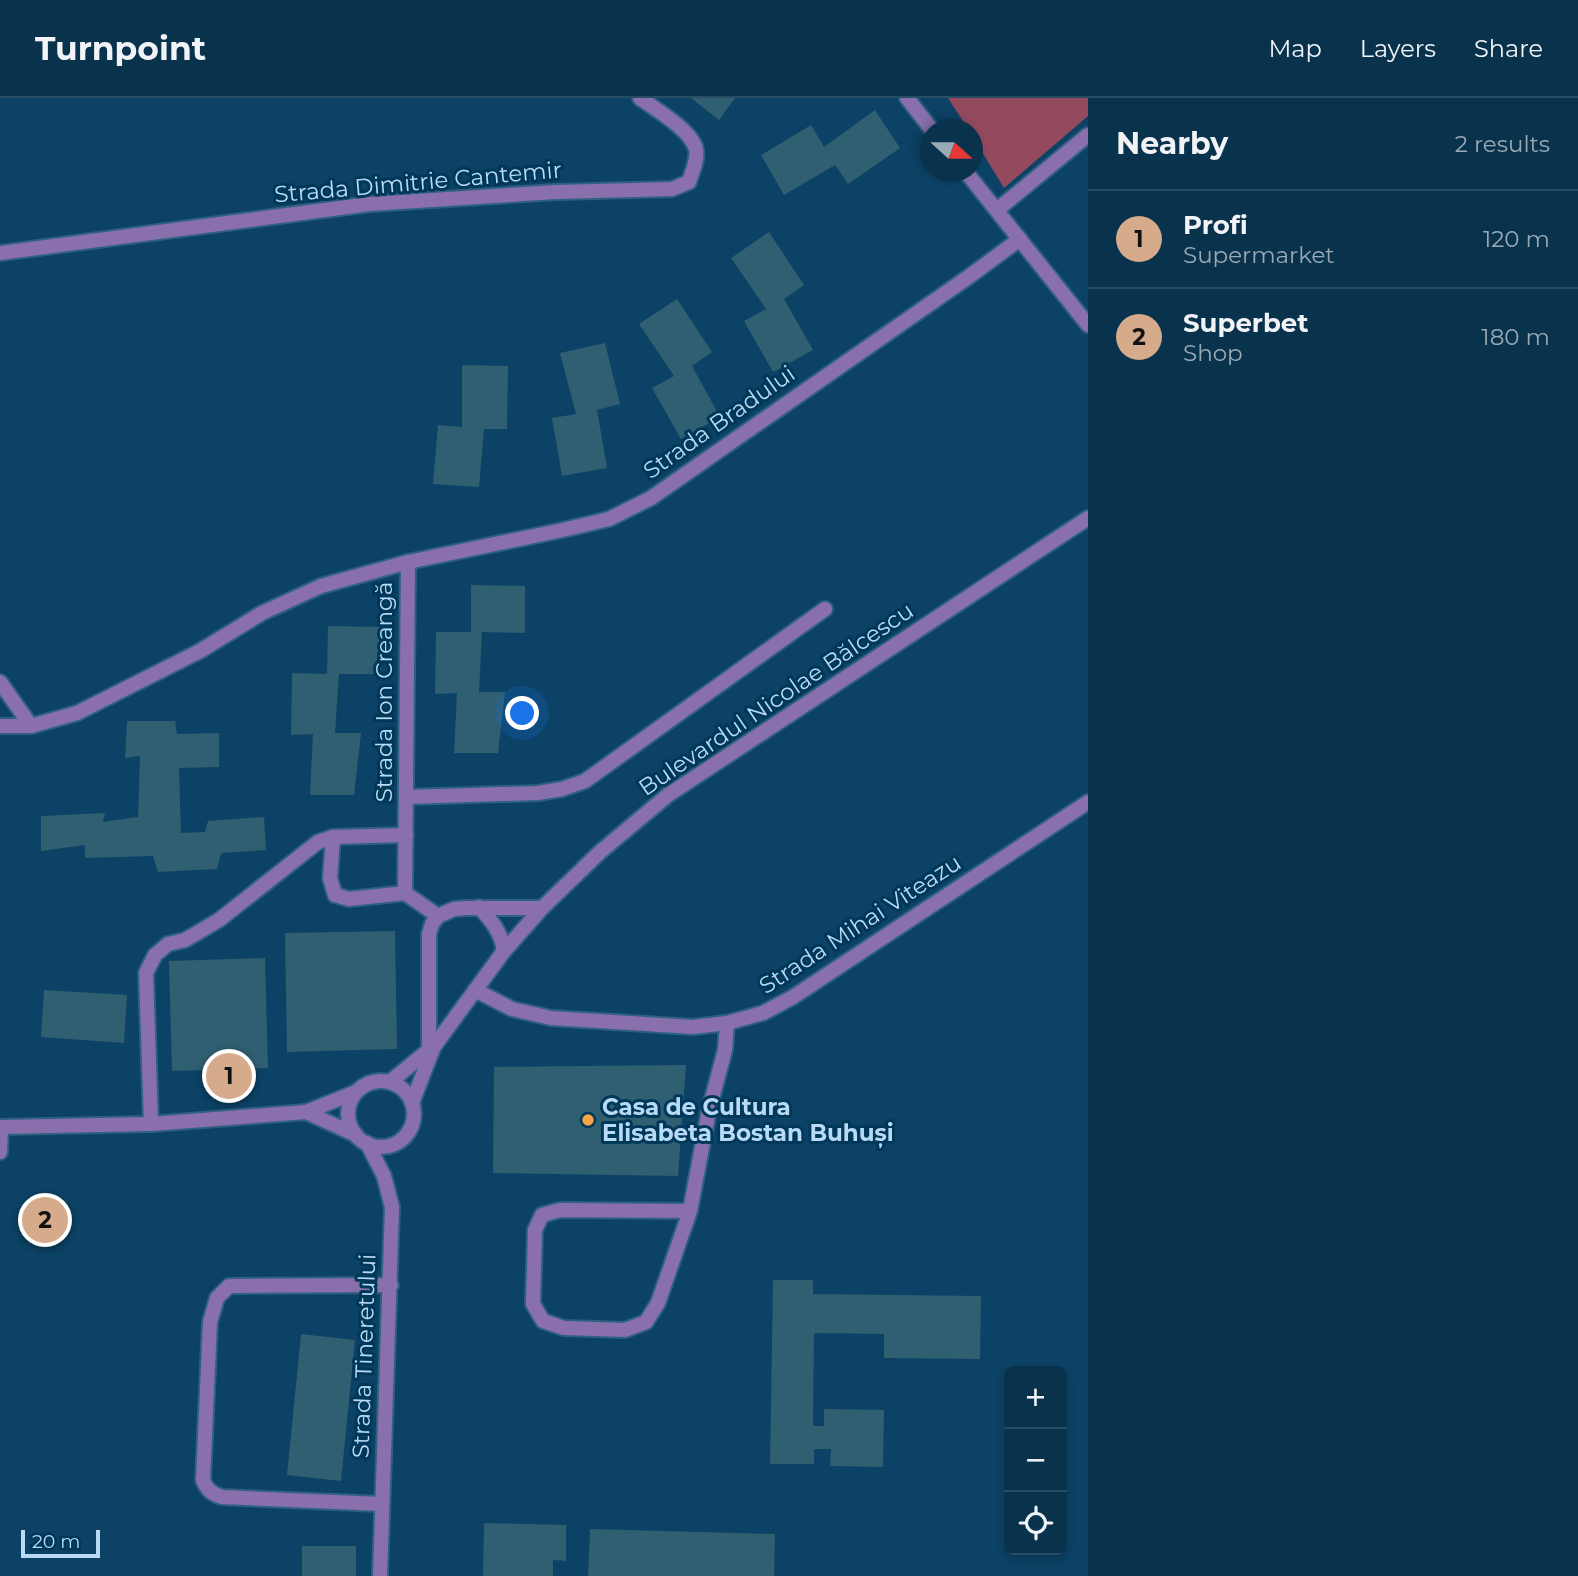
<!DOCTYPE html>
<meta charset="utf-8">
<style>
body{margin:0;font-family:Montserrat,sans-serif;background:#173e56;color:#f1f3f6}
.controls{position:absolute;right:21px;bottom:21px;display:grid;overflow:hidden;border-radius:10px;box-shadow:0 4px 10px #0003}
.controls button{width:63px;height:63px;display:grid;place-items:center;padding:0;border:0;border-bottom:2px solid #294d64;background:#09324c;color:#f1f3f6;font:35px sans-serif}
.compass{position:absolute;left:920px;top:21px;width:63px;height:63px;border-radius:50%;background:#09324c;box-shadow:0 4px 10px #0003;rotate:111deg}
.scale{position:absolute;left:21px;bottom:18px;width:79px;box-sizing:border-box;padding-left:7px;border:4px solid #b9daf4;border-top:0;font-size:19px;line-height:24px;white-space:nowrap;color:#b9daf4;-webkit-text-stroke:5px #00385a;paint-order:stroke}
.you{position:absolute;left:523px;top:616px;width:24px;height:24px;margin:-18px;border:5px solid #fff;border-radius:50%;background:#1a73e8;box-shadow:0 0 0 10px #1a73e833}
.badge{display:grid;place-items:center;width:46px;height:46px;border-radius:50%;background:#d6ab8b;color:#111;font-size:23px;font-weight:700}
.pin{position:absolute;translate:-50% -50%;border:4px solid #fff;box-shadow:0 2px 7px #0006}
.list{margin:0;padding:0;list-style:none}
h2{display:flex;justify-content:space-between;align-items:center;height:91px;margin:0;padding:0 28px;font-size:30px}
h2 small{font-size:23px;font-weight:400;color:#99aab5}
.list li{display:grid;grid-template-columns:46px 1fr auto;gap:21px;align-items:center;box-sizing:border-box;height:98px;padding:0 28px;border-top:2px solid #294d64}
.list b{display:block;font-size:26px;white-space:nowrap}
.list p{margin:0;font-size:23px;white-space:nowrap;color:#99aab5}
.list em{font-size:23px;font-style:normal;color:#99aab5}
.icon{flex:none;width:38px;height:38px;fill:none;stroke:currentColor;stroke-width:2;stroke-linecap:round;stroke-linejoin:round}
.map{position:relative;flex:none;width:1088px;height:1478px;overflow:hidden}
header{display:flex;align-items:center;gap:42px;box-sizing:border-box;height:98px;padding:0 35px;background:#09324c;border-bottom:2px solid #294d64}
header strong{font-size:33px}
nav{display:flex;gap:38px;margin-inline-start:auto;font-size:24px}
main{display:flex}
aside{flex:1;background:#09324c}
.map>svg:first-child{display:block}
.green{fill:#93495e}
.building{fill:#2f5f70}
.lines{fill:none;stroke-linecap:round;stroke-linejoin:round}
.service-casing{stroke:#2f6082;stroke-width:18}
.minor-casing{stroke:#2f6082;stroke-width:18}
.tertiary-casing{stroke:#2f6082;stroke-width:18}
.service{stroke:#8970ac;stroke-width:14}
.minor{stroke:#8970ac;stroke-width:14}
.tertiary{stroke:#8970ac;stroke-width:14}
.poi-dot{fill:#f7a149;stroke:#00385a;stroke-width:2.5}
.labels{text-anchor:middle;dominant-baseline:central;stroke-width:6;stroke-linejoin:round;paint-order:stroke}
.street-label{font-size:23px;fill:#b9daf4;stroke:#00385a}
.poi-label{font-size:23px;font-weight:bold;fill:#b9daf4;stroke:#00385a;text-anchor:start}
</style>
<header>
<strong>Turnpoint</strong>
<nav><a>Map</a><a>Layers</a><a>Share</a></nav>
</header>
<main>
<div class="map">
<svg width="1088" height="1478" viewBox="0 0 1088 1478">
<rect width="100%" height="100%" fill="#0c4265"/>
<path class="green" d="M948,0H1088V18L1004,90L973,39L972,32L968,31Z"/>
<g class="building">
<path d="M691,0H735L719,22Z"/>
<path d="M875,12L900,50L848,86L835,67L784,97L761,57L811,27L824,49Z"/>
<path d="M769,134L804,187L784,201L813,252L773,274L744,223L766,211L731,160Z"/>
<path d="M677,201L712,254L692,268L720,319L681,341L652,290L674,278L639,226Z"/>
<path d="M605,245L620,306L597,312L607,370L562,378L552,320L576,316L560,255Z"/>
<path d="M462,267L508,268L507,331H484L479,389L433,386L438,327L462,329Z"/>
<path d="M471,487L525,488V535L482,534L479,594H505L498,655H454L457,595L435,596L436,534H471Z"/>
<path d="M328,528L382,529L381,576H339L335,635H361L354,697H310L313,636L291,637L292,575L327,576Z"/>
<path d="M127,623H175L177,636L219,635V669L179,670L181,735L205,734L208,723L264,719L266,752L221,755L217,771L158,774L153,758L85,760V747L41,753V718L105,715L103,724L138,719L140,658L125,660Z"/>
<path d="M395,833L397,951L287,954L285,835Z"/>
<path d="M265,860L268,970L172,973L169,863Z"/>
<path d="M44,892L127,897L124,945L41,939Z"/>
<path d="M686,967L678,1078L493,1075L494,969Z"/>
<path d="M773,1182H813V1196L981,1198L980,1261L884,1260V1236L814,1235L813,1328H824V1311L884,1312L883,1369L830,1368L831,1351H814V1366H770Z"/>
<path d="M301,1236L355,1242L341,1383L287,1377Z"/>
<path d="M484,1425L566,1427V1463L553,1462V1478H483Z"/>
<path d="M590,1431L775,1436L774,1478H588Z"/>
<rect x="302" y="1448" width="54" height="30"/>
</g>
<g class="lines">
<g class="service-casing">
<g id="service">
<path d="M406,699L538,695L562,691L585,683L825,511"/>
<path d="M333,739L330,780L335,797L349,801L405,795"/>
<path d="M151,1026L146,875L155,857L168,846L185,842L219,822L318,744L333,739L406,737"/>
<path d="M690,1113L560,1112L542,1117L535,1132L533,1206L543,1223L564,1230L625,1232L646,1224L658,1205L690,1113L709,1012L725,952L727,925"/>
<path d="M381,1406L222,1399C212,1396 207,1392 203,1382L210,1224L217,1200L229,1188L391,1187"/>
</g>
</g>
<g class="minor-casing">
<g id="minor">
<path d="M907,0L932,32"/>
<path d="M966,74L1088,227"/>
<path d="M997,112L1088,37"/>
<path d="M0,155L370,106L556,94L672,91L689,84C692,74 698,62 696,52C693,33 655,11 640,0"/>
<path d="M408,464L405,795L438,818"/>
<path d="M0,584L31,628"/>
<path d="M0,628H31L77,615L200,553L262,515L321,488L408,464L558,433L609,421L651,400L967,180L1020,141"/>
<path d="M479,809C492,823 501,834 504,853"/>
<path d="M438,818L454,811L466,810H542"/>
<path d="M475,892L512,911L551,920L693,929L727,925L763,915L793,899L1088,704"/>
<path d="M429,951V836L432,826L438,818"/>
<path d="M367,1045L384,1078L392,1109L380,1478"/>
<path d="M0,1054L1,1029"/>
</g>
</g>
<g class="tertiary-casing">
<g id="tertiary">
<circle cx="381" cy="1016" r="33"/>
<path d="M390,984L435,947L504,853L542,810L600,754L668,697L1088,420"/>
<path d="M412,1005L434,948"/>
<path d="M306,1014L356,1037"/>
<path d="M0,1029L151,1026L306,1014L356,994"/>
</g>
</g>
<use href="#service" class="service"/>
<use href="#minor" class="minor"/>
<use href="#tertiary" class="tertiary"/>
</g>
<circle class="poi-dot" cx="588" cy="1022" r="7"/>
<g class="labels">
<g class="street-label">
<text transform="translate(418 84) rotate(-5)">Strada Dimitrie Cantemir</text>
<text transform="translate(719 324) rotate(-35)">Strada Bradului</text>
<text transform="translate(384 594) rotate(-90)">Strada Ion Creangă</text>
<text transform="translate(776 601) rotate(-34)">Bulevardul Nicolae Bălcescu</text>
<text transform="translate(860 826) rotate(-33)">Strada Mihai Viteazu</text>
<text transform="translate(364 1258) rotate(-88)">Strada Tineretului</text>
</g>
<g class="poi-label">
<text x="602" y="1009">Casa de Cultura<tspan x="602" dy="26">Elisabeta Bostan Buhuși</tspan></text>
</g>
</g>
</svg>
<div class="controls">
<button>+</button>
<button>−</button>
<button><svg class="icon" aria-label="locate" viewBox="0 0 24 24"><circle cx="12" cy="12" r="6"/><path d="M12 2v4M12 18v4M2 12h4M18 12h4"/></svg></button>
</div>
<svg class="compass" viewBox="-18 -18 36 36"><path d="M0-13l5 13h-10z" fill="#e53935"/><path d="M0 13l5-13h-10z" fill="#99aab5"/></svg>
<div class="scale">20 m</div>
<div class="you"></div>
<div class="pin badge" style="left:229px;top:978px">1</div>
<div class="pin badge" style="left:45px;top:1122px">2</div>
</div>
<aside>
<h2>Nearby<small>2 results</small></h2>
<ul class="list">
<li><span class="badge">1</span><div><b>Profi</b><p>Supermarket</p></div><em>120 m</em></li>
<li><span class="badge">2</span><div><b>Superbet</b><p>Shop</p></div><em>180 m</em></li>
</ul>
</aside>
</main>
